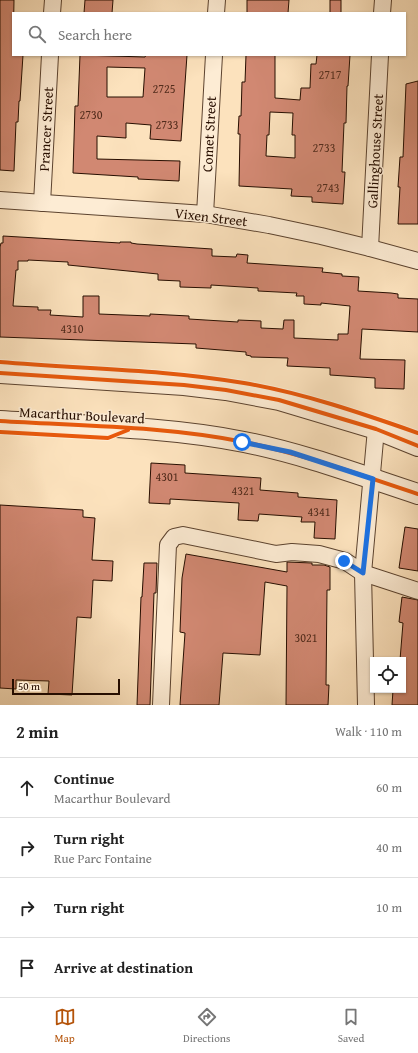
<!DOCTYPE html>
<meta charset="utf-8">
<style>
body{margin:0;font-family:"Gentium Book Plus",serif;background:#f2f2f2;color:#222}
.controls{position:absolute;right:12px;bottom:12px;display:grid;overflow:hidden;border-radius:0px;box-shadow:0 1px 3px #0004}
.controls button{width:36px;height:36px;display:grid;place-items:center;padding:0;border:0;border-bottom:1px solid #e0e0e0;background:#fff;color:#222;font:20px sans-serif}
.scale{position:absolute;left:12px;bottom:10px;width:108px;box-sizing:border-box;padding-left:4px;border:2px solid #270e00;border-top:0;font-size:11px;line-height:14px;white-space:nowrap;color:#270e00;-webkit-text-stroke:3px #fdecd4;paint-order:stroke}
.stop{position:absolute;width:12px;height:12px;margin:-9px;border:3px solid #1a73e8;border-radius:50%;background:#fff}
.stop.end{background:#1a73e8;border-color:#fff;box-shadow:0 1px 4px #0008}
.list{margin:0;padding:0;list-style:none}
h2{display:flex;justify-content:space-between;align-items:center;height:52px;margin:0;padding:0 16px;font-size:17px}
h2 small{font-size:13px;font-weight:400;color:#767676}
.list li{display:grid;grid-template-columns:26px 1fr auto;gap:12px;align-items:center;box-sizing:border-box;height:60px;padding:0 16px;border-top:1px solid #e0e0e0}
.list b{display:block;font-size:15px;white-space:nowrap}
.list p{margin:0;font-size:13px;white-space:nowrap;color:#767676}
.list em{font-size:13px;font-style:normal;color:#767676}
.icon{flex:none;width:22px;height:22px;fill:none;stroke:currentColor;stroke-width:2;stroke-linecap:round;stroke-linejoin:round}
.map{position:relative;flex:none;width:418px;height:705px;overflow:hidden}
.search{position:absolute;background:#fff;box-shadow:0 1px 3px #0004;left:12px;right:12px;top:12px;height:44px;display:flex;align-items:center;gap:10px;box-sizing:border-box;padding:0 14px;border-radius:0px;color:#767676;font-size:15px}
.sheet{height:292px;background:#fff}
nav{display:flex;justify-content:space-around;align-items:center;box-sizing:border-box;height:56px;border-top:1px solid #e0e0e0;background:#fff;font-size:11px;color:#767676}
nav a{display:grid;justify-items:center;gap:2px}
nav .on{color:#b45309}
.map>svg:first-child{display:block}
.building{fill:#d18872;stroke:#270e00;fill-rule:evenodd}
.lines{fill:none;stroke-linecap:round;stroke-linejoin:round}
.minor-casing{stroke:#5c432f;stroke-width:18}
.tertiary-casing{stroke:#5c432f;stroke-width:22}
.minor{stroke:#fdecd4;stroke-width:16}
.tertiary{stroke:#fdecd4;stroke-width:20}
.cycleway-casing{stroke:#fdecd4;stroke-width:6}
.cycleway{stroke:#e8590c;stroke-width:4}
.route{stroke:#1a73e8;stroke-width:5}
.labels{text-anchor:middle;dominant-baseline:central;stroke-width:3;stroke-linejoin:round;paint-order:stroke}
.number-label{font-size:12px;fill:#522c1c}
.street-label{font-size:14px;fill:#270e00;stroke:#fdecd4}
</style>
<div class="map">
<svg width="418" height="705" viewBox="0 0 418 705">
<rect width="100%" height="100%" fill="#fce2bd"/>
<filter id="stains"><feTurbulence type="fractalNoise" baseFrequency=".005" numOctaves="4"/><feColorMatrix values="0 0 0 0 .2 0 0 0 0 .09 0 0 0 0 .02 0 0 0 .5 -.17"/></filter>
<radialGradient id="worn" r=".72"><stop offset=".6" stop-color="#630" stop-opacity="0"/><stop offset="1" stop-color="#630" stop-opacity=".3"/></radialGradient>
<g class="building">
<path d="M0,0H14L13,55H23L20,101H19L18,122H16L14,171L0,170Z"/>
<path d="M85,0H113L112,13H84Z"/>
<path d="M247,0H289L288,13H247Z"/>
<rect x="330" y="0" width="11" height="13"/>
<path d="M80,55L145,57L146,55H187L181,141L150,139L151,125L126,123V138L97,136V159L180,161L179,181L138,179V177L73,173L75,106H78ZM107,67L145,68L143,97H107Z"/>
<path d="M246,55H275V98L300,100L301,88H310L311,64H316L317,55H350L348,86H347L346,123H344L342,172H345L343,204L312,202V197L291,196L292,189L239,186L240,134H238L239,116H241L242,82H245ZM270,112L293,113L292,135H295V158L266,156L267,135H269Z"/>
<path d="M418,81V224H398L400,187H398L400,157H403L406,84Z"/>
<path d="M3,236L120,243V242H131V243L137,244L212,249V256L236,257L237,254L248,255L247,263L323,268L322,272L342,274V276L359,277L358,291L391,293L398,294V298L418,299V332L362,329L360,359L405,360L404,389L375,388V378L330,375V368L287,366L288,358L251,357V356L246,355V352L196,348V344L0,337V247L1,243H3ZM28,260L68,262V265L158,274V280L180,281V287L211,288V285L258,288V291L297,293L296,296H304V304L321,305V303L350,306L348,334H338V340L294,338V320H284L283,329L261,328V321L238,320V322L189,319V316L150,314V316L99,314V296H83V317L50,315L51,310H38V307L13,306L16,270H18V261H28Z"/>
<path d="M151,463L185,465V473L261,478L260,490L298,493V497L337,500L335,539L314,538L315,522H301L302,517L259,514L258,521L238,520L239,503L170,499V504L149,503Z"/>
<path d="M0,505L83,510V517L95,518L92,560L113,561L112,581L93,580L91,618L77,617L72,695L48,694L49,681L16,680V689L0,688Z"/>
<path d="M405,527L418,529V571L399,568Z"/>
<path d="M186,554L287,572V562L312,563V565H324L330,567V590H327L326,685H329L328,705H286L287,586L265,582L260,655L223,653L219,705H180L185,633L180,632L182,578Z"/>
<path d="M144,563H157L156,593H154L150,705H137L141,597H142Z"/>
<path d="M402,597L418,600V705H392L393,690H403V660H400L403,623L399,622Z"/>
</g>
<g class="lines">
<g class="minor-casing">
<g id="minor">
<path d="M52,13L53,0"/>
<path d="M216,13L217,0"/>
<path d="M382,13L383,0"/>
<path d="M0,200L205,214L269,225L321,236L370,248L418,261"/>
<path d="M42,203L50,55"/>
<path d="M205,214L214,55"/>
<path d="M370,248L380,55"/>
<path d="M161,705L168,545L174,537L183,535L276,554L292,552L319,554L345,561L363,573L418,591"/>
<path d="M366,705L363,573L376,429"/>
</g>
</g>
<g class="tertiary-casing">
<g id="tertiary">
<path d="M0,373L184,385L226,390L279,400L376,429L418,446"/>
<path d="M0,421C81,426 164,426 244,442C304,454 360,475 418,494"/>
</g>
</g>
<use href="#minor" class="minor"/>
<use href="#tertiary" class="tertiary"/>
<g class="cycleway-casing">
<g id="cycleway">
<path d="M0,362C81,369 163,369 244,383C303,393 361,413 418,433"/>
<path d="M0,373L184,385L226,390L279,400L376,429L418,446"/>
<path d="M0,421C81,426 164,426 244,442C304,454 360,475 418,494"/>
<path d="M0,432L108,438L128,430"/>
</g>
</g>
<use href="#cycleway" class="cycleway"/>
</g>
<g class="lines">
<path class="route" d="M242,442L290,452L373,479L363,573L344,561"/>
</g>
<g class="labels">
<g class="number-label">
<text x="330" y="74">2717</text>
<text x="164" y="88">2725</text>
<text x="91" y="114">2730</text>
<text x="167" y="124">2733</text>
<text x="324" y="147">2733</text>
<text x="328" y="187">2743</text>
<text x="72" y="328">4310</text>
<text x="167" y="476">4301</text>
<text x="243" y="490">4321</text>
<text x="319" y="511">4341</text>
<text x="306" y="637">3021</text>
</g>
<g class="street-label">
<text transform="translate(46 129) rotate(-87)">Prancer Street</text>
<text transform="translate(209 134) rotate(-87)">Comet Street</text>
<text transform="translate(375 151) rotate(-87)">Gallinghouse Street</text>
<text transform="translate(211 217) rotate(7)">Vixen Street</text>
<text transform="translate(82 415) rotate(3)">Macarthur Boulevard</text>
</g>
</g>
<rect width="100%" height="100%" filter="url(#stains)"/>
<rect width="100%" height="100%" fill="url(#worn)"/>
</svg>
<div class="controls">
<button><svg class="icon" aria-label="locate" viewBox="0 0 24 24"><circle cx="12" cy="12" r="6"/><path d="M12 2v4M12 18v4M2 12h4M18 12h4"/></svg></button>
</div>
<div class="scale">50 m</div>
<div class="stop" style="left:242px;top:442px"></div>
<div class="stop end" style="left:344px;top:561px"></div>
<div class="search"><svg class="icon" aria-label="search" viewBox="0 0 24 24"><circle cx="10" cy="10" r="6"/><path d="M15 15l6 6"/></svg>Search here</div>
</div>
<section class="sheet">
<h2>2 min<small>Walk · 110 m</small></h2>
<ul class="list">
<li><svg class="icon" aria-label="ahead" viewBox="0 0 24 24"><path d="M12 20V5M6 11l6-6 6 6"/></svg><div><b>Continue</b><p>Macarthur Boulevard</p></div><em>60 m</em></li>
<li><svg class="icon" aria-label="right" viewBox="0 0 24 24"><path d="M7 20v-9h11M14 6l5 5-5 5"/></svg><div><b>Turn right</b><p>Rue Parc Fontaine</p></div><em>40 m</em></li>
<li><svg class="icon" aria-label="right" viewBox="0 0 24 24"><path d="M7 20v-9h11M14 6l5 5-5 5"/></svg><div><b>Turn right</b></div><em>10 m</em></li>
<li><svg class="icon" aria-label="arrive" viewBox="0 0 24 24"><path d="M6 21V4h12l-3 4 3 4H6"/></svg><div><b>Arrive at destination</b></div></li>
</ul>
</section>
<nav>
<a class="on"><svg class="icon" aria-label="map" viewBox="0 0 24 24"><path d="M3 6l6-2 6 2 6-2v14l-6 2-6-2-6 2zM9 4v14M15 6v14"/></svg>Map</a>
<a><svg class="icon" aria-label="directions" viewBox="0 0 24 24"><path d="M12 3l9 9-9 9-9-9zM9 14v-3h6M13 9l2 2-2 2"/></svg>Directions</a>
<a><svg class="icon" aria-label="saved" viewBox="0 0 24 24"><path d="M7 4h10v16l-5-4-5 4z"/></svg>Saved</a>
</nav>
